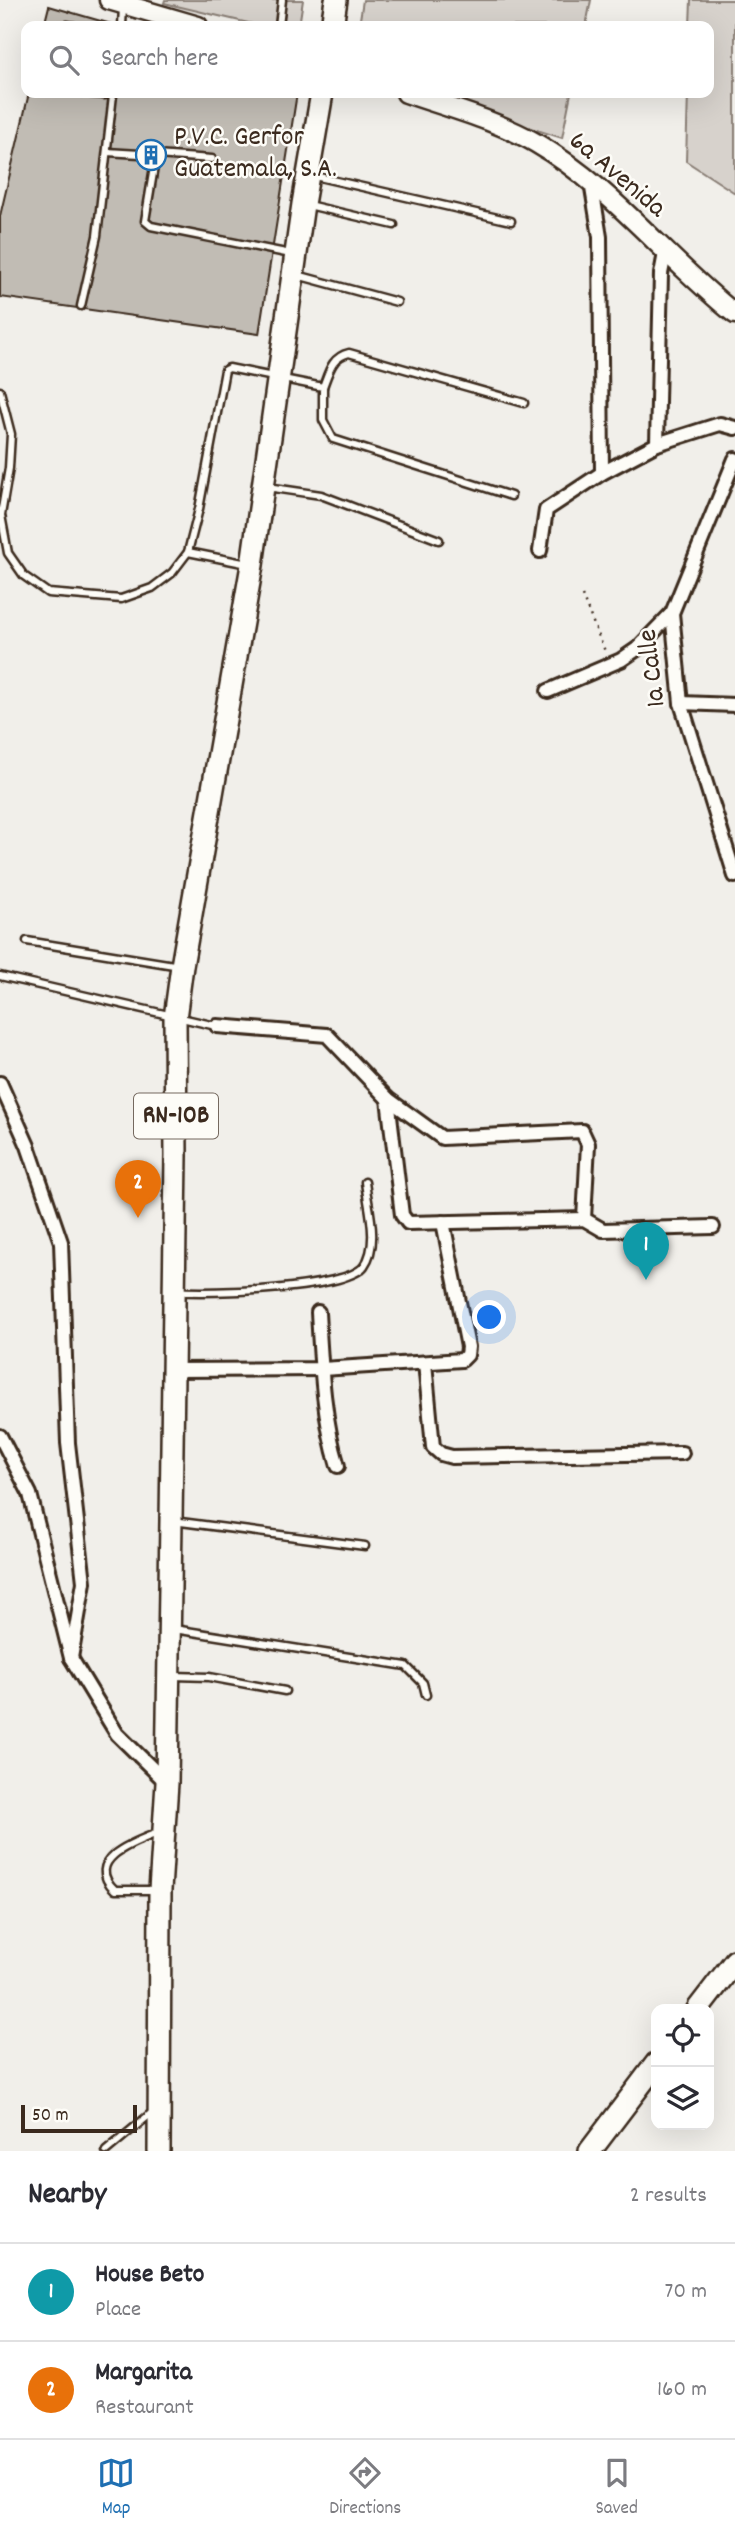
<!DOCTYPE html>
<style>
body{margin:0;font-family:Dekko,sans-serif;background:#f2f2f3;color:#2b2b33}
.controls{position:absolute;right:21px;bottom:21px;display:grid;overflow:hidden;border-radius:14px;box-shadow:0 7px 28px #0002}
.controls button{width:63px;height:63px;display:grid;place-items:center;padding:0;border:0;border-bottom:2px solid #e1e1e2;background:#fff;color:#2b2b33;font:35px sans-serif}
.scale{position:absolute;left:21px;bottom:18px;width:116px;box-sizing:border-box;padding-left:7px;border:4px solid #3b2a1e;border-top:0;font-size:19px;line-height:24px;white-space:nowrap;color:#3b2a1e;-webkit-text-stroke:5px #fdfcf7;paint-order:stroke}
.you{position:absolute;left:490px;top:1318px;width:24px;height:24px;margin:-18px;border:5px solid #fff;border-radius:50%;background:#1a73e8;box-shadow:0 0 0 10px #1a73e833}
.badge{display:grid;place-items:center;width:46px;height:46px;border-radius:50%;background:#1f6fb2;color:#fff;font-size:23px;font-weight:700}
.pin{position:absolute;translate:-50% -58px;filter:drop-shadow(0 2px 4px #0008)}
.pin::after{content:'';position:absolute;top:37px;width:24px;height:21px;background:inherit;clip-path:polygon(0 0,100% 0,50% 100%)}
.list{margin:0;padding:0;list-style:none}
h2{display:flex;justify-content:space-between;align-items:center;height:91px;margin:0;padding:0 28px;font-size:30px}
h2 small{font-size:23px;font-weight:400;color:#7c7c81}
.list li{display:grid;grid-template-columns:46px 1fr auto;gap:21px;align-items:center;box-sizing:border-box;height:98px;padding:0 28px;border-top:2px solid #e1e1e2}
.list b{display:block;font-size:26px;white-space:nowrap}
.list p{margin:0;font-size:23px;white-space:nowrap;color:#7c7c81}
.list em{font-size:23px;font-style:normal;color:#7c7c81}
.icon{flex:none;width:38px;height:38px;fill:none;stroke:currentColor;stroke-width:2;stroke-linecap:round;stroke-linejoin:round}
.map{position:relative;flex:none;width:735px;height:2151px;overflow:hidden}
.search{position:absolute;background:#fff;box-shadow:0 7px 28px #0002;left:21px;right:21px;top:21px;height:77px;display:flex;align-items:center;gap:18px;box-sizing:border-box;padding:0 24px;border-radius:14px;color:#7c7c81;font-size:26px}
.sheet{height:287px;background:#fff}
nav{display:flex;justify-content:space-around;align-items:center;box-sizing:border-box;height:98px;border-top:2px solid #e1e1e2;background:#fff;font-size:19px;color:#7c7c81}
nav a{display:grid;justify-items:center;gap:4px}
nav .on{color:#1f6fb2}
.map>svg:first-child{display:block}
.green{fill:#d7d2cc;stroke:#897e75;stroke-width:2}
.building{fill:#c1bcb4;stroke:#3b2a1e;stroke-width:2}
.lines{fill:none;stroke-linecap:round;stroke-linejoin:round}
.lane-casing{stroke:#3b2a1e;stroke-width:11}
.street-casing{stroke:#3b2a1e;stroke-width:18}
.secondary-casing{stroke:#3b2a1e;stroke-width:23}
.primary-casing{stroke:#3b2a1e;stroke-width:26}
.path{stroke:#3b2a1e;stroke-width:2.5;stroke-dasharray:2 5;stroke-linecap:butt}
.lane{stroke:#fdfcf7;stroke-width:6}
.street{stroke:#fdfcf7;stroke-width:12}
.secondary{stroke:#fdfcf7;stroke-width:18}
.primary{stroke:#fdfcf7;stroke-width:21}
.labels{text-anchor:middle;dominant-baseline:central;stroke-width:5;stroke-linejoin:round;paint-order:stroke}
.shield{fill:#fdfcf7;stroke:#75695f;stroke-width:2}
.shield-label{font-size:26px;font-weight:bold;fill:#3b2a1e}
.poi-label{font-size:28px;fill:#3b2a1e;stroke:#fdfcf7;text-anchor:start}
.street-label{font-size:28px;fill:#3b2a1e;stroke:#fdfcf7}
</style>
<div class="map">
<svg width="735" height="2151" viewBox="0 0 735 2151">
<rect width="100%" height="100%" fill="#f1efea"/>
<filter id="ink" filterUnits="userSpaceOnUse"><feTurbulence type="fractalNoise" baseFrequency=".0143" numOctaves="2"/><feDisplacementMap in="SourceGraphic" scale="14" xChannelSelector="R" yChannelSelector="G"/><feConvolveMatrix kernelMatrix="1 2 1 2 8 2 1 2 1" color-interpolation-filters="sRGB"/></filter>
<g filter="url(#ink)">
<g class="green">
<path d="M165,0H303L299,26H261L164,3Z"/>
<path d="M363,0H591L586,26H359Z"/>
<path d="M691,0H735V193L686,161L688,93H709V26H690Z"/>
<path d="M443,93H571L562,138L464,107Z"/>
</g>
<g class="building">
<path d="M49,6L118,26H44Z"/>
<path d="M29,93H297L259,334L0,297V216Z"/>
</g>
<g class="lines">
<g class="lane-casing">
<g id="lane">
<path d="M67,25L74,26"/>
<path d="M122,26L123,7"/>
<path d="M279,26L282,0"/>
<path d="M83,93L105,95L114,93"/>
<path d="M107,152L156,155L145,221L151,226L291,254"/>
<path d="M156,155L212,159"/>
<path d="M310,175L511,221"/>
<path d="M308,205L394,225"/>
<path d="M297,275L397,302"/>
<path d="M81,306L97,236L113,95"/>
<path d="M323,387C329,371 332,357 349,353L524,403"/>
<path d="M0,391L11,434L9,468L1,515L8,553L24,576L48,593L121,599L152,588L172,573L188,552L199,509L225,370L229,368L323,387V420L333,439L511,496"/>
<path d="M267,487L321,495L439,540"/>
<path d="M188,552L248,564"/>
<path d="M27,941L180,966"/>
<path d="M0,976L216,1026"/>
<path d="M176,1291C207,1294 347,1290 364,1266C380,1244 368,1207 365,1182"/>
<path d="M173,1521L365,1546"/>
<path d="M174,1629L406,1666L423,1683L426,1695"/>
<path d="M174,1676L209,1677L285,1691"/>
<path d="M158,1890H115C82,1859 137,1841 160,1832"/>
<path d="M106,2151L154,2111"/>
</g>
</g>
<g class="street-casing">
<g id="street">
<path d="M591,182L600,237L602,473"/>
<path d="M657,444L661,274L665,253"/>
<path d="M735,459L672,613L681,703L735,876"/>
<path d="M540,551L546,510L602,473L657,444L720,424L735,428"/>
<path d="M548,691L621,660L637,649L672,613"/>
<path d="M681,703L735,705"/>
<path d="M217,1026L327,1035L388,1099L442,1138L582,1131L588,1144L584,1219"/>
<path d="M0,1083L28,1146L61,1242L68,1443L84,1582L71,1658"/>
<path d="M388,1099L402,1215L408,1223L584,1219L603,1230L713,1227"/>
<path d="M318,1312C321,1363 323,1418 338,1466"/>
<path d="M425,1363L433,1447L441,1454L452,1457L682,1453"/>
<path d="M173,1370L322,1369L462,1360L467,1355L468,1347L443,1222"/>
<path d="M0,1436L30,1494L71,1658L117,1734L167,1783"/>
</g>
</g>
<g class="secondary-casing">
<g id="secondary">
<path d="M109,0L198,26"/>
<path d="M406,93C449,108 496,120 536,143C612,187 667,260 735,314"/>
</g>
</g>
<g class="primary-casing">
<g id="primary">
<path d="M332,26L336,0"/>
<path d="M698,2009L735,1961"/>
<path d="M159,2151L160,1890L167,1783L171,1521L176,1156L175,1018L182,966L252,565L303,204L322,93"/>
<path d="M590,2151L656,2064"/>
</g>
</g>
<path class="path" d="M582,596L605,651"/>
<use href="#lane" class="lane"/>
<use href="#street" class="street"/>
<use href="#secondary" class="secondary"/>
<use href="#primary" class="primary"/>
</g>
</g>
<defs>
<g id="building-ring" transform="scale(1.575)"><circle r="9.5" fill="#fdfcf7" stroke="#1f6fb2" stroke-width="1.5"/><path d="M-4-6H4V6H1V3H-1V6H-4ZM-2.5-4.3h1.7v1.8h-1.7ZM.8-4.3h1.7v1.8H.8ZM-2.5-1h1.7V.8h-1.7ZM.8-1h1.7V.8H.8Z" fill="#1f6fb2"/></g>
</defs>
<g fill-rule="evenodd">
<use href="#building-ring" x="151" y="155"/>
</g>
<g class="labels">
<rect class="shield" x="134" y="1093.5" width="84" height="45" rx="5"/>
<g class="shield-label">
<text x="176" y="1116">RN-10B</text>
</g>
<g class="poi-label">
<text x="174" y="139">P.V.C. Gerfor<tspan x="174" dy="32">Guatemala, S.A.</tspan></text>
</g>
<g class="street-label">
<text transform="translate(616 176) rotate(40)">6a Avenida</text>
<text transform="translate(654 668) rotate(-97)">1a Calle</text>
</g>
</g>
</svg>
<div class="controls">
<button><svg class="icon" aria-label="locate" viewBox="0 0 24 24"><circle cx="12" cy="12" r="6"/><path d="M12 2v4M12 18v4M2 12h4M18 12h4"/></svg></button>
<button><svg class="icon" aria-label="layers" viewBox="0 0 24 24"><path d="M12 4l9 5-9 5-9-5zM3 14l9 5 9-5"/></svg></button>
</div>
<div class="scale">50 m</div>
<div class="you"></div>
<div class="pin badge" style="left:646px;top:1280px;background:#0f9aa8">1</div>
<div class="pin badge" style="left:138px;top:1218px;background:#e8710a">2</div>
<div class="search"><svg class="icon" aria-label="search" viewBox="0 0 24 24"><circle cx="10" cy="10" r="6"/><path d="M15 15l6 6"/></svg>Search here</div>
</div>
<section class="sheet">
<h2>Nearby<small>2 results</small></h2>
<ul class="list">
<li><span class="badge" style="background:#0f9aa8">1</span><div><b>House Beto</b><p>Place</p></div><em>70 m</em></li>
<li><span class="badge" style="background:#e8710a">2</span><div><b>Margarita</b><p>Restaurant</p></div><em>160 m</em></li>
</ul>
</section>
<nav>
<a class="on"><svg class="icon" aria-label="map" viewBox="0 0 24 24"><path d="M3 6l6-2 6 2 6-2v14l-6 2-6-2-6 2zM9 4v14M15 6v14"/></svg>Map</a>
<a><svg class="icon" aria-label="directions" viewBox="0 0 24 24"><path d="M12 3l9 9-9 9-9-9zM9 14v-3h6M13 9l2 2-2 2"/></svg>Directions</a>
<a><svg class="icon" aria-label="saved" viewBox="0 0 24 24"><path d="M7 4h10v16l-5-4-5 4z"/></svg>Saved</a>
</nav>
